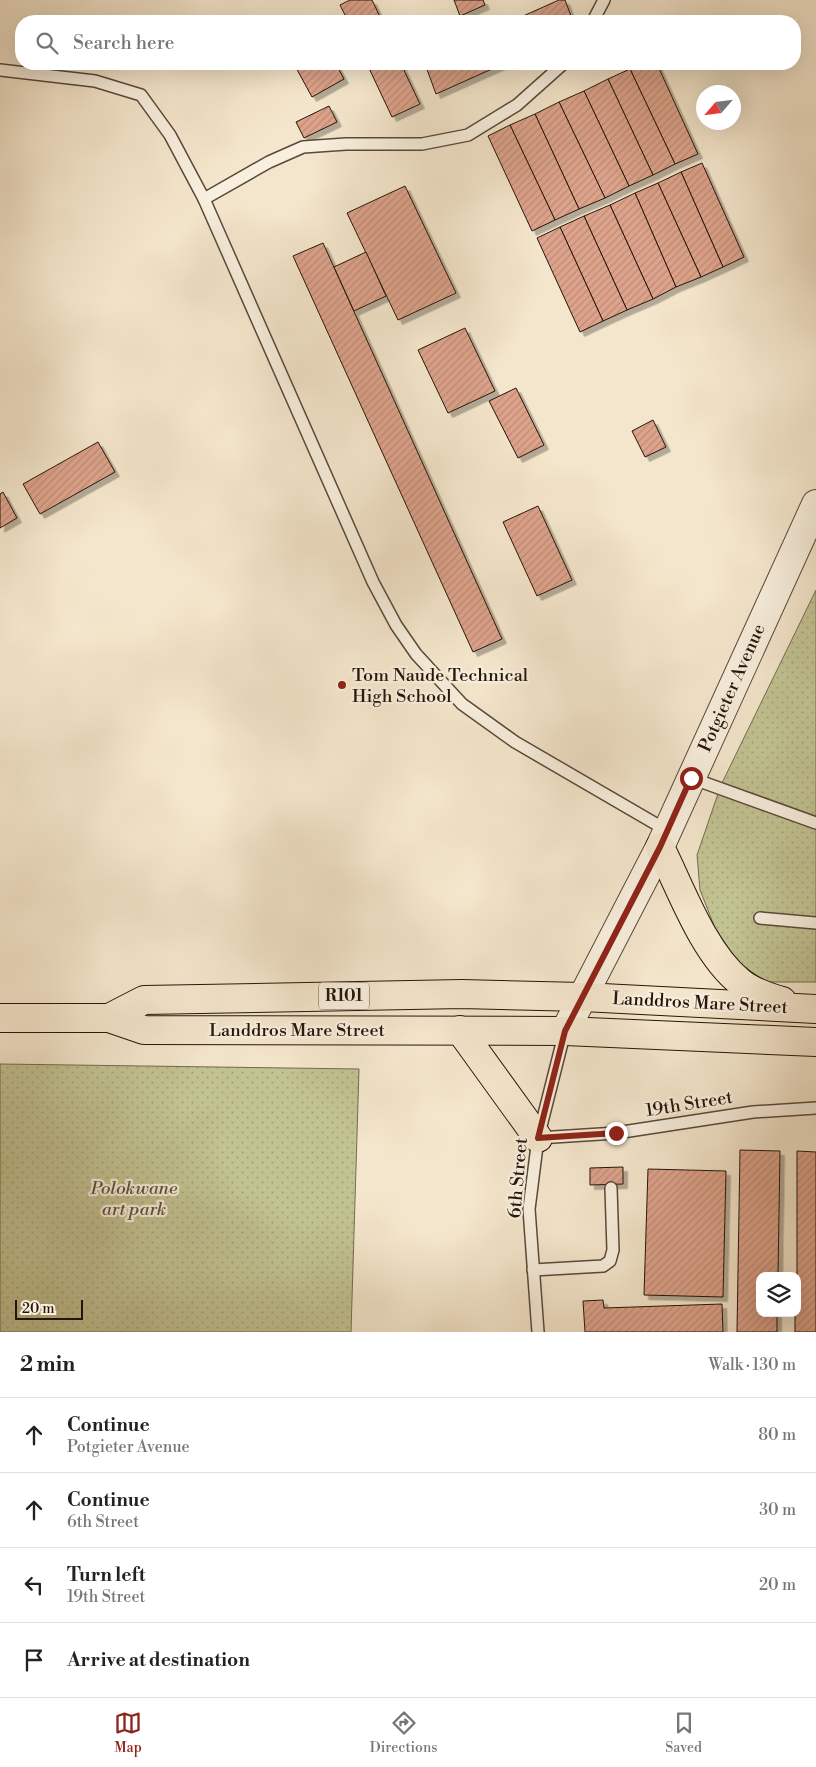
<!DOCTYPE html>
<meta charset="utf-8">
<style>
body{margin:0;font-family:"Libre Bodoni",serif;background:#f6f6f6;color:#222}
.controls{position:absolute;right:15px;bottom:15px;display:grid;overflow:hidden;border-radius:10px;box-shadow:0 5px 20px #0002}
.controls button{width:45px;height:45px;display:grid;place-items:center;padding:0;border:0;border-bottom:1px solid #e0e0e0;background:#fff;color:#222;font:25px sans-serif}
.compass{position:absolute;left:696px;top:85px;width:45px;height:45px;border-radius:50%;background:#fff;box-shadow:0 5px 20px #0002;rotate:242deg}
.scale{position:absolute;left:15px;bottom:12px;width:68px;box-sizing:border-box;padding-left:5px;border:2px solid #251509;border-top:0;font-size:14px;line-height:18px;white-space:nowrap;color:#251509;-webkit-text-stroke:4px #f8efde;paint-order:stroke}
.stop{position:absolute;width:15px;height:15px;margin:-11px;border:4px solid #8f2418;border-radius:50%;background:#fff}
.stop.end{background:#8f2418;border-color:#fff;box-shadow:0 1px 5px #0008}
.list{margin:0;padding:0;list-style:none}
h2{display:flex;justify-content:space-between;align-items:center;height:65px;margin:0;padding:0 20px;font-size:21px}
h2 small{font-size:16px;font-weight:400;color:#767676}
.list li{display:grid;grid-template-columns:32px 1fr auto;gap:15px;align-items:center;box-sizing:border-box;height:75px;padding:0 20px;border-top:1px solid #e0e0e0}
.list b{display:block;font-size:19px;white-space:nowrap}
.list p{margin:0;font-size:16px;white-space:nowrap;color:#767676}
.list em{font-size:16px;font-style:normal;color:#767676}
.icon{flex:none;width:28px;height:28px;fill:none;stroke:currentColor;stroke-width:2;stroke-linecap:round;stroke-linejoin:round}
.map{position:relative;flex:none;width:816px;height:1332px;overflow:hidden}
.search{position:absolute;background:#fff;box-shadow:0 5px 20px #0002;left:15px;right:15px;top:15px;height:55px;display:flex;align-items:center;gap:12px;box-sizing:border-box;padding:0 18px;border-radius:20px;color:#767676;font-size:19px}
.sheet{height:365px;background:#fff}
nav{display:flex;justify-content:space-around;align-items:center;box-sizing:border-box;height:70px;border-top:1px solid #e0e0e0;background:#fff;font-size:14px;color:#767676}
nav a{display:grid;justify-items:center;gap:2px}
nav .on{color:#8f2418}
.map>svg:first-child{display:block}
.green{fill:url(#green-dots);stroke:#746c4e}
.building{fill:url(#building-hatch);stroke:#251509;filter:url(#shadow)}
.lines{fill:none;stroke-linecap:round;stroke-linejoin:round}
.service-casing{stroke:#59493a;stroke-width:14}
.tertiary-casing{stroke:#59493a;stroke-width:30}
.primary-casing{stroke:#251509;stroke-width:30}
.service{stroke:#f8efde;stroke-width:11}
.tertiary{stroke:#f8efde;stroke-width:28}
.primary{stroke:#f4e6cc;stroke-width:28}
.route{stroke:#8f2418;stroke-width:6}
.poi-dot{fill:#8f2418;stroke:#f8efde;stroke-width:2}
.labels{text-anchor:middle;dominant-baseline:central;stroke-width:4.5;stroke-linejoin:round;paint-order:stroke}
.shield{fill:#f8efde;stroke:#645649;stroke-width:1}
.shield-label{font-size:16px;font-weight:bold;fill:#251509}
.poi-label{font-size:18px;fill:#251509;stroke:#f8efde;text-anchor:start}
.street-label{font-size:18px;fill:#251509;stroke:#f8efde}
.park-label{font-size:18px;font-style:italic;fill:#5c5239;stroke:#f8efde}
</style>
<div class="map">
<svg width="816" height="1332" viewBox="0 0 816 1332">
<defs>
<pattern id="green-dots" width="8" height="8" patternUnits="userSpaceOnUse" patternTransform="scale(1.25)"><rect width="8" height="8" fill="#c2c393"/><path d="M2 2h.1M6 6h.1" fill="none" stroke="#a7a77d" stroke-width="1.8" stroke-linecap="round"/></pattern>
<pattern id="building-hatch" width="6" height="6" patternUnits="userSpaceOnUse" patternTransform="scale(1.25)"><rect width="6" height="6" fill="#dda38b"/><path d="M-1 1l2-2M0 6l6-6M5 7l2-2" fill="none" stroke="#be8b77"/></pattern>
<filter id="shadow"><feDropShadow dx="4.5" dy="4.5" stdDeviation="0" flood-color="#0004"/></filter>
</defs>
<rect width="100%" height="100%" fill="#f4e6cc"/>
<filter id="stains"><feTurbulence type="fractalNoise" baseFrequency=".004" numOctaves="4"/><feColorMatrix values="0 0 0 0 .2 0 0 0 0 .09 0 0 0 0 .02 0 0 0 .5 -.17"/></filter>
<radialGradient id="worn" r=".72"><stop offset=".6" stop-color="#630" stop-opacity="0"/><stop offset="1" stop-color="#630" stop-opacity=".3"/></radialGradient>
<g class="green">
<path d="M816,590V982H766L738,962L715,928L700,890L697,855L721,785Z"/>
<path d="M0,1064L359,1069L351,1332H0Z"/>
</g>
<g class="building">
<path d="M350,0H372L382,21H348L340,5Z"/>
<path d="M454,0H483L485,5L460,16Z"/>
<path d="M559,0H565L573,21H512Z"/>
<path d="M294,64H336L344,79L312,97Z"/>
<path d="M367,64H401L420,104L392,117Z"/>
<path d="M425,64H503L436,94Z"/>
<path d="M641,64H657L698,154L675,164L630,69Z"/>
<path d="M630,69L675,164L653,175L608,79Z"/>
<path d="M608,79L653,175L629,186L584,91Z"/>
<path d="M584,91L629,186L605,198L559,102Z"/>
<path d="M559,102L605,198L579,209L535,114Z"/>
<path d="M329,106L337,122L304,138L296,122Z"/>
<path d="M535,114L579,209L555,220L510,125Z"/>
<path d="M510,125L555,220L532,231L488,136Z"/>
<path d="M702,163L744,257L723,267L681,172Z"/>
<path d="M681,172L723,267L701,277L658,183Z"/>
<path d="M658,183L701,277L676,287L635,193Z"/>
<path d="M405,186L456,293L398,320L347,213Z"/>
<path d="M635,193L676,287L653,299L610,205Z"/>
<path d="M610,205L653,299L627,310L584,216Z"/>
<path d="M584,216L627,310L603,321L560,227Z"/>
<path d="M560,227L603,321L580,332L537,238Z"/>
<path d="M323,243L502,639L473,652L293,256Z"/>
<path d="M366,252L386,296L354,311L334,267Z"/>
<path d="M465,328L495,391L448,413L418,350Z"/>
<path d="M516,388L544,445L518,458L489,401Z"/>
<path d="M653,420L666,447L645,457L632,431Z"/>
<path d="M98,442L115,472L40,514L23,484Z"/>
<path d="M3,492L17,518L0,528V494Z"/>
<path d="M538,506L572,580L537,596L503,522Z"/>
<path d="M740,1150L780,1151L778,1276H760V1313H777V1332H737Z"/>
<path d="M797,1151L816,1152V1332H795V1313H797Z"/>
<path d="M623,1167V1184L590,1185V1168Z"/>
<path d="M648,1169L726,1171L723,1297L644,1295Z"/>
<path d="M603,1300L604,1308L722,1304L723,1332H585L583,1301Z"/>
</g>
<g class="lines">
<g class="service-casing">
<g id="service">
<path d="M593,21L604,0"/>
<path d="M0,70L95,81L141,95L170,135L204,199L373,582L396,625L416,654L462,704L515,742L668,831"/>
<path d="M204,199L269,162L303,147L346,144H422L468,135L517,105L563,64"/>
<path d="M691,778L816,823"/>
<path d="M760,918L816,923"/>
<path d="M538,1138L616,1133L753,1112L816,1108"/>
<path d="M533,1270L603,1266L610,1261L613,1250L611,1188"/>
<path d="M538,1332L529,1209L538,1138L565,1031"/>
</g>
</g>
<g class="tertiary-casing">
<path id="tertiary" d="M565,1031L660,847L816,504"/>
</g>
<g class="primary-casing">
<g id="primary">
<path d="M660,847C681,889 703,952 740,982C751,991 768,997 782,1001"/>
<path d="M0,1018H109L144,1030L565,1031L816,1042"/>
<path d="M109,1018L144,1000L462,994L583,997L816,1009"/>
<path d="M460,1030L538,1138"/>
</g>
</g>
<use href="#service" class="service"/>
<use href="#tertiary" class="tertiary"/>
<use href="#primary" class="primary"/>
</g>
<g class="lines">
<path class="route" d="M616,1133L538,1138L565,1031L660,847L691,778"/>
</g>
<circle class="poi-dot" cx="342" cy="685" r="5"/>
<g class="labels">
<rect class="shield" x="319" y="982.5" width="50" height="27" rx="4"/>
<g class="shield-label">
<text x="344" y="996">R101</text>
</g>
<g class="poi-label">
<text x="352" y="675">Tom Naude Technical<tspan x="352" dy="21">High School</tspan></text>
</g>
<g class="street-label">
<text transform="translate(732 688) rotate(-66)">Potgieter Avenue</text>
<text transform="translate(700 1003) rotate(3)">Landdros Mare Street</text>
<text x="297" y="1030">Landdros Mare Street</text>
<text transform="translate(689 1104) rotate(-9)">19th Street</text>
<text transform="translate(518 1178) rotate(-85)">6th Street</text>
</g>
<g class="park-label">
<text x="134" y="1188">Polokwane<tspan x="134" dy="21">art park</tspan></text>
</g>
</g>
<rect width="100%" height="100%" filter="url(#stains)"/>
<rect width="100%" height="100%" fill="url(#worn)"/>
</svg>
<div class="controls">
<button><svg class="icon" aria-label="layers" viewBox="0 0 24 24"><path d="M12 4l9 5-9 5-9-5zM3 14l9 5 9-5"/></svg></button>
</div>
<svg class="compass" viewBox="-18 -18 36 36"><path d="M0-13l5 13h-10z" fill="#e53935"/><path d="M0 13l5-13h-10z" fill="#767676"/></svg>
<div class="scale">20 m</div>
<div class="stop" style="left:691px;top:778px"></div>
<div class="stop end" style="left:616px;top:1133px"></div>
<div class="search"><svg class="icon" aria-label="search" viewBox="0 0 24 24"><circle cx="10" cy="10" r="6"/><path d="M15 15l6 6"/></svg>Search here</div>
</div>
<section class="sheet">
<h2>2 min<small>Walk · 130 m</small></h2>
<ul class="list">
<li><svg class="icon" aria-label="ahead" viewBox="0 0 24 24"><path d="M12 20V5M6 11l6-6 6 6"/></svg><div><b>Continue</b><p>Potgieter Avenue</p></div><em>80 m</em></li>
<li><svg class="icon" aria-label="ahead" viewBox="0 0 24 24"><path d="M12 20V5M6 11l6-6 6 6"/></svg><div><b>Continue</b><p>6th Street</p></div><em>30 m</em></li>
<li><svg class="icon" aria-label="left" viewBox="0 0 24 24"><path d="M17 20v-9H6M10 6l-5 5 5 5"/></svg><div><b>Turn left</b><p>19th Street</p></div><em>20 m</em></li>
<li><svg class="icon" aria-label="arrive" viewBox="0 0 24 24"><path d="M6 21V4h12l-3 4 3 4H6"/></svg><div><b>Arrive at destination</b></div></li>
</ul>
</section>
<nav>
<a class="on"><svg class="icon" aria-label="map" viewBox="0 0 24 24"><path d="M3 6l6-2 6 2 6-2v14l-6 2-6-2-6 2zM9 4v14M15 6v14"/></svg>Map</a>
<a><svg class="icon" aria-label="directions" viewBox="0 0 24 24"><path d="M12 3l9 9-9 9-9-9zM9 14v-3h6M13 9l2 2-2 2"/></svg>Directions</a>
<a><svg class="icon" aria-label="saved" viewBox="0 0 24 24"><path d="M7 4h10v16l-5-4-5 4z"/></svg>Saved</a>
</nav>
